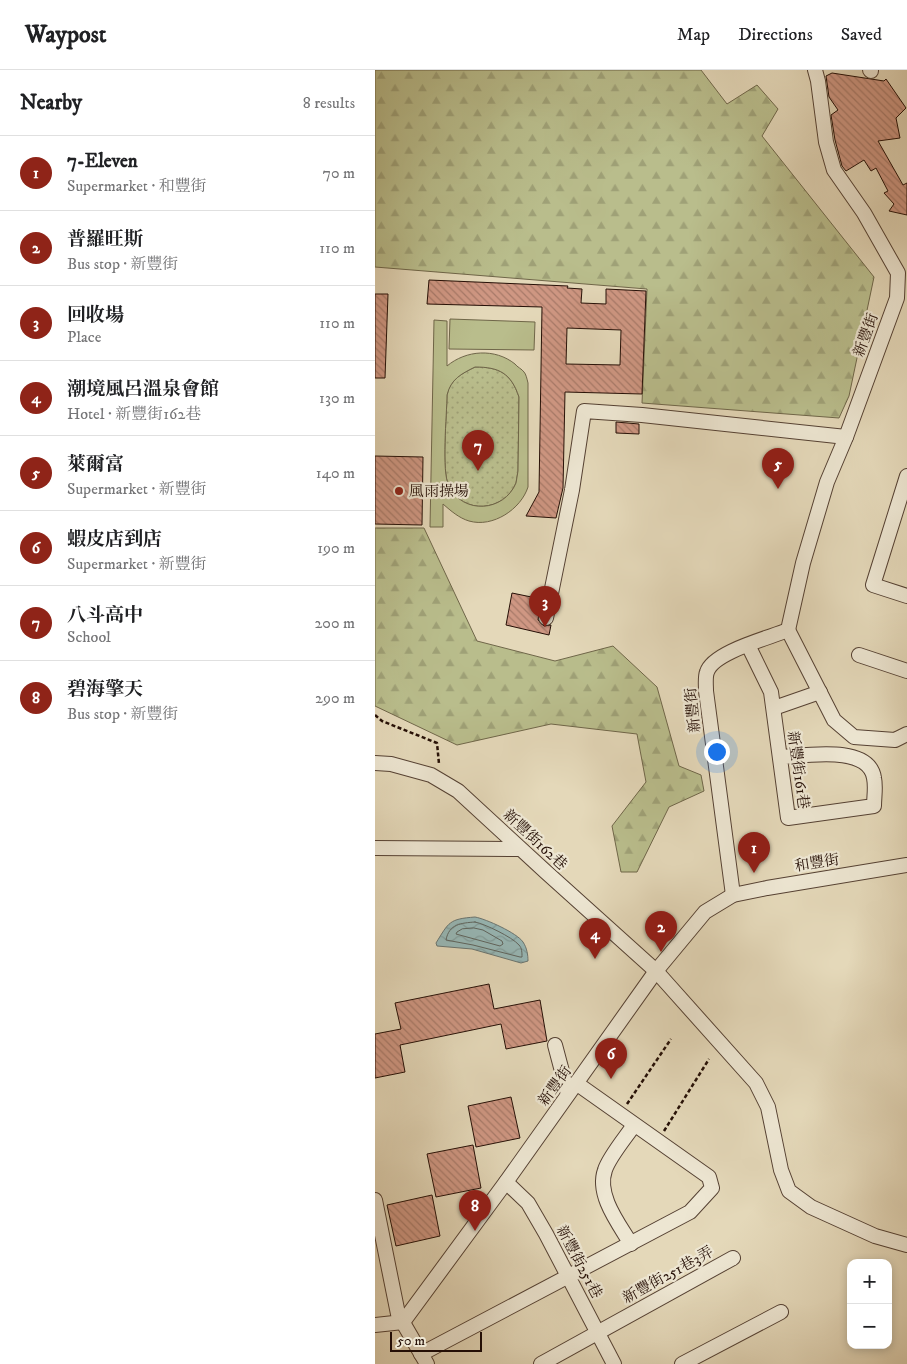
<!DOCTYPE html>
<meta charset="utf-8">
<style>
body{margin:0;font-family:"IM FELL DW Pica","Noto Serif TC",serif;background:#f6f6f6;color:#202124}
.controls{position:absolute;right:15px;bottom:15px;display:grid;overflow:hidden;border-radius:10px;box-shadow:0 2px 8px #0003}
.controls button{width:45px;height:45px;display:grid;place-items:center;padding:0;border:0;border-bottom:1px solid #e0e0e0;background:#fff;color:#202124;font:25px sans-serif}
.scale{position:absolute;left:15px;bottom:12px;width:92px;box-sizing:border-box;padding-left:5px;border:2px solid #250f06;border-top:0;font-size:14px;line-height:18px;white-space:nowrap;color:#250f06;-webkit-text-stroke:4px #ede6d2;paint-order:stroke}
.you{position:absolute;left:341px;top:681px;width:18px;height:18px;margin:-12px;border:4px solid #fff;border-radius:50%;background:#1a73e8;box-shadow:0 0 0 8px #1a73e833}
.badge{display:grid;place-items:center;width:32px;height:32px;border-radius:50%;background:#8f2418;color:#fff;font-size:16px;font-weight:700}
.pin{position:absolute;translate:-50% -41px;filter:drop-shadow(0 1px 2px #0008)}
.pin::after{content:'';position:absolute;top:26px;width:18px;height:15px;background:inherit;clip-path:polygon(0 0,100% 0,50% 100%)}
.list{margin:0;padding:0;list-style:none}
h2{display:flex;justify-content:space-between;align-items:center;height:65px;margin:0;padding:0 20px;font-size:21px}
h2 small{font-size:16px;font-weight:400;color:#757577}
.list li{display:grid;grid-template-columns:32px 1fr auto;gap:15px;align-items:center;box-sizing:border-box;height:75px;padding:0 20px;border-top:1px solid #e0e0e0}
.list b{display:block;font-size:19px;white-space:nowrap}
.list p{margin:0;font-size:16px;white-space:nowrap;color:#757577}
.list em{font-size:16px;font-style:normal;color:#757577}
.map{position:relative;flex:none;width:532px;height:1294px;overflow:hidden}
header{display:flex;align-items:center;gap:30px;box-sizing:border-box;height:70px;padding:0 25px;background:#fff;border-bottom:1px solid #e0e0e0}
header strong{font-size:24px}
nav{display:flex;gap:28px;margin-inline-start:auto;font-size:18px}
main{display:flex}
aside{flex:1;background:#fff}
.map>svg:first-child{display:block}
.grass{fill:url(#grass-dots);stroke:#6f6649}
.forest{fill:url(#forest-firs);stroke:#6f6649}
.pitch{fill:#b9bd8c;stroke:#6f6649;fill-rule:evenodd}
.water{fill:url(#water-waves);stroke:#697470}
.lines{fill:none;stroke-linecap:round;stroke-linejoin:round}
.shore{stroke:#5e645e;stroke-width:1}
.building{fill:url(#building-back-hatch);stroke:#250f06;fill-rule:evenodd}
.minor-casing{stroke:#554133;stroke-width:16}
.path{stroke:#250f06;stroke-width:2.5;stroke-dasharray:4 2.5;stroke-linecap:butt}
.minor{stroke:#ede6d2;stroke-width:14}
.poi-dot{fill:#8f2418;stroke:#ede6d2;stroke-width:2}
.labels{text-anchor:middle;dominant-baseline:central;stroke-width:4.5;stroke-linejoin:round;paint-order:stroke}
.street-label{font-size:15px;fill:#250f06;stroke:#ede6d2}
.poi-label{font-size:15px;fill:#250f06;stroke:#ede6d2;text-anchor:start}
</style>
<header>
<strong>Waypost</strong>
<nav><a>Map</a><a>Directions</a><a>Saved</a></nav>
</header>
<main>
<aside>
<h2>Nearby<small>8 results</small></h2>
<ul class="list">
<li><span class="badge">1</span><div><b>7-Eleven</b><p>Supermarket · 和豐街</p></div><em>70 m</em></li>
<li><span class="badge">2</span><div><b>普羅旺斯</b><p>Bus stop · 新豐街</p></div><em>110 m</em></li>
<li><span class="badge">3</span><div><b>回收場</b><p>Place</p></div><em>110 m</em></li>
<li><span class="badge">4</span><div><b>潮境風呂溫泉會館</b><p>Hotel · 新豐街162巷</p></div><em>130 m</em></li>
<li><span class="badge">5</span><div><b>萊爾富</b><p>Supermarket · 新豐街</p></div><em>140 m</em></li>
<li><span class="badge">6</span><div><b>蝦皮店到店</b><p>Supermarket · 新豐街</p></div><em>190 m</em></li>
<li><span class="badge">7</span><div><b>八斗高中</b><p>School</p></div><em>200 m</em></li>
<li><span class="badge">8</span><div><b>碧海擎天</b><p>Bus stop · 新豐街</p></div><em>290 m</em></li>
</ul>
</aside>
<div class="map">
<svg width="532" height="1294" viewBox="0 0 532 1294">
<defs>
<pattern id="grass-dots" width="8" height="8" patternUnits="userSpaceOnUse" patternTransform="scale(1.25)"><rect width="8" height="8" fill="#b9bd8c"/><path d="M2 2h.1M6 6h.1" fill="none" stroke="#9fa177" stroke-width="1.8" stroke-linecap="round"/></pattern>
<pattern id="forest-firs" width="22" height="20" patternUnits="userSpaceOnUse" patternTransform="scale(1.25)"><rect width="22" height="20" fill="#b9bd8c"/><path d="M5 1l3.5 6h-7zM16 11l3.5 6h-7z" fill="#9fa177"/></pattern>
<pattern id="water-waves" width="16" height="10" patternUnits="userSpaceOnUse" patternTransform="scale(1.25)"><rect width="16" height="10" fill="#97b8b7"/><path d="M0 5q4-4 8 0t8 0" fill="none" stroke="#829d9c"/></pattern>
<pattern id="building-back-hatch" width="6" height="6" patternUnits="userSpaceOnUse" patternTransform="scale(1.25)"><rect width="6" height="6" fill="#cf9783"/><path d="M-1 5l2 2M0 0l6 6M5-1l2 2" fill="none" stroke="#a87a69"/></pattern>
</defs>
<rect width="100%" height="100%" fill="#e4d8b9"/>
<filter id="stains"><feTurbulence type="fractalNoise" baseFrequency=".004" numOctaves="4"/><feColorMatrix values="0 0 0 0 .2 0 0 0 0 .09 0 0 0 0 .02 0 0 0 .5 -.17"/></filter>
<radialGradient id="worn" r=".72"><stop offset=".6" stop-color="#630" stop-opacity="0"/><stop offset="1" stop-color="#630" stop-opacity=".3"/></radialGradient>
<path class="grass" d="M100,297C124,297 136,303 144,327L143,401C142,405 142,409 141,413C129,442 88,445 74,416C66,402 72,344 72,324C76,309 86,304 100,297Z"/>
<g class="forest">
<path d="M0,0H326L352,34L382,15L403,39L387,66L499,207L474,326L464,348L267,333L272,219L0,197Z"/>
<path d="M0,458H49L102,571L180,591L238,576L282,617L304,696L326,705L329,721L294,737L262,802H246L237,756L271,712L262,664L176,654L82,675L0,636Z"/>
</g>
<g class="pitch">
<path d="M75,249L160,252L159,280L74,279Z"/>
<path d="M59,250L72,251V296C91,280 120,278 140,294C142,297 147,299 149,302C151,304 152,309 153,313V417C146,439 118,458 94,451C84,448 76,441 68,434V457H55ZM100,297C124,297 136,303 144,327L143,401C142,405 142,409 141,413C129,442 88,445 74,416C66,402 72,344 72,325C76,309 86,304 100,297Z"/>
</g>
<path class="water" d="M100,847C111,849 142,863 148,872C152,878 153,885 153,891L146,893L97,879L62,876L61,873C74,852 74,849 100,847Z"/>
<g class="lines">
<g class="shore">
<path d="M100,852C110,854 137,867 144,875C147,878 147,883 147,887H145L98,875L71,870C74,854 86,853 100,852Z"/>
<path d="M99,858L108,860L127,871L128,874L125,876L81,864L82,862L87,859Z"/>
</g>
</g>
<g class="building">
<path d="M457,3L509,11L511,9L531,38L521,48L525,68L503,71L528,115L532,113V145L514,141L519,134L509,123L513,121L501,98L496,101L489,90L471,101L467,96L460,70L456,45L463,40L454,27L451,6Z"/>
<path d="M54,210L193,216L192,218L207,219L206,233L231,234V219L271,221L267,324L190,322L188,418L181,448L151,446L164,422L167,237L52,234ZM192,258L246,260L245,295L191,294Z"/>
<path d="M0,224H13L10,308H0Z"/>
<path d="M241,352L264,354V364L241,363Z"/>
<path d="M0,386L48,387L47,455L0,454Z"/>
<path d="M137,523L166,529L163,550L169,556L176,555L174,565L131,555Z"/>
<path d="M114,914L119,939L165,930L172,971L131,979L126,954L25,975L30,1002L0,1008V964L26,959L20,933Z"/>
<path d="M136,1027L145,1068L101,1077L93,1036Z"/>
<path d="M98,1075L106,1118L61,1127L52,1084Z"/>
<path d="M57,1125L65,1166L21,1176L12,1135Z"/>
</g>
<g class="lines">
<g class="minor-casing">
<g id="minor">
<path d="M495,0L496,1"/>
<path d="M532,406L498,515L532,526"/>
<path d="M171,548L197,420L209,341L267,345L471,367"/>
<path d="M413,560L459,650L479,667L520,670L532,664"/>
<path d="M373,575L396,622L413,748L499,736C499,727 501,717 499,708C494,674 429,686 405,687"/>
<path d="M484,585L532,601"/>
<path d="M399,638L445,622"/>
<path d="M0,693L16,694L56,705L83,721L171,802L281,901L381,1013L393,1037L406,1100L414,1121L436,1137L500,1166L532,1175"/>
<path d="M0,778L145,779"/>
<path d="M358,825L331,621C331,615 330,607 332,602C338,582 394,568 413,560L428,493L452,412L471,367L522,228L523,203L489,143L459,100L451,72L443,11L440,0"/>
<path d="M180,975L193,1024"/>
<path d="M131,1112L153,1133L171,1164L239,1294"/>
<path d="M0,1130L23,1244L52,1294"/>
<path d="M256,1174C244,1154 221,1125 230,1100C234,1087 251,1067 259,1055"/>
<path d="M0,1255L28,1252L131,1112L281,901L330,842L358,825L392,818L532,795"/>
<path d="M46,1284L315,1142L337,1118L334,1107L201,1013"/>
<path d="M166,1294L358,1188"/>
<path d="M307,1294L406,1242"/>
</g>
</g>
<g class="path">
<path d="M0,645L7,651L62,673L64,694"/>
<path d="M252,1034L296,969"/>
<path d="M289,1061L334,989"/>
</g>
<use href="#minor" class="minor"/>
</g>
<circle class="poi-dot" cx="24" cy="421" r="5"/>
<g class="labels">
<g class="street-label">
<text transform="translate(491 265) rotate(-70)">新豐街</text>
<text transform="translate(318 640) rotate(-96)">新豐街</text>
<text transform="translate(423 700) rotate(82)">新豐街161巷</text>
<text transform="translate(160 770) rotate(43)">新豐街162巷</text>
<text transform="translate(442 793) rotate(-9)">和豐街</text>
<text transform="translate(180 1016) rotate(-54)">新豐街</text>
<text transform="translate(204 1192) rotate(62)">新豐街251巷</text>
<text transform="translate(293 1205) rotate(-29)">新豐街251巷3弄</text>
</g>
<g class="poi-label">
<text x="34" y="421">風雨操場</text>
</g>
</g>
<rect width="100%" height="100%" filter="url(#stains)"/>
<rect width="100%" height="100%" fill="url(#worn)"/>
</svg>
<div class="controls">
<button>+</button>
<button>−</button>
</div>
<div class="scale">50 m</div>
<div class="you"></div>
<div class="pin badge" style="left:379px;top:803px">1</div>
<div class="pin badge" style="left:286px;top:882px">2</div>
<div class="pin badge" style="left:170px;top:557px">3</div>
<div class="pin badge" style="left:220px;top:889px">4</div>
<div class="pin badge" style="left:403px;top:419px">5</div>
<div class="pin badge" style="left:236px;top:1009px">6</div>
<div class="pin badge" style="left:103px;top:401px">7</div>
<div class="pin badge" style="left:100px;top:1161px">8</div>
</div>
</main>
